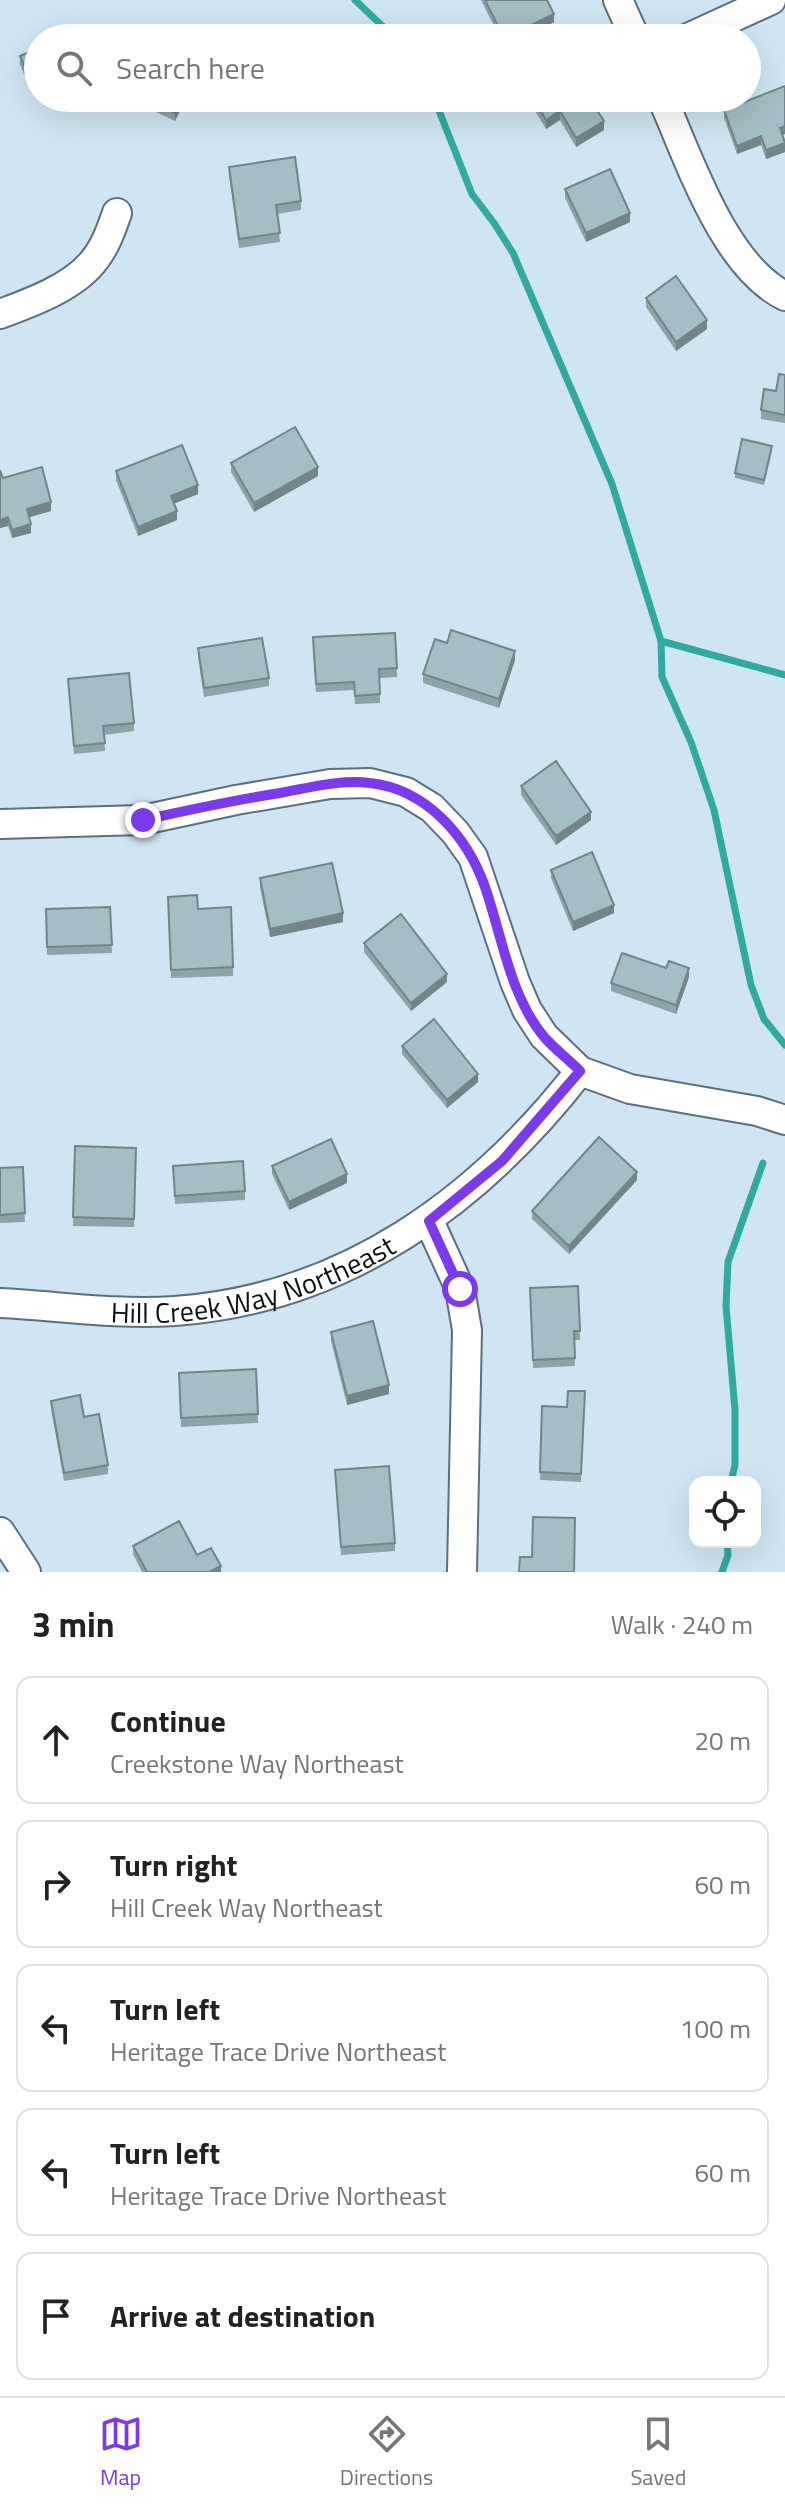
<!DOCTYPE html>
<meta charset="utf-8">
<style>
body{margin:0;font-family:"Titillium Web",sans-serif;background:#f2f2f2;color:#222}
.controls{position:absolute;right:24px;bottom:24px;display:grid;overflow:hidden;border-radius:16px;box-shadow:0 8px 32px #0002}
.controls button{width:72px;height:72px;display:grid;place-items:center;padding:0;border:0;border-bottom:2px solid #e0e0e0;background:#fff;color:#222;font:40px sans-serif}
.stop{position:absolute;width:24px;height:24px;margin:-18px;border:6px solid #7c3aed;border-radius:50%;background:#fff}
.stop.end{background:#7c3aed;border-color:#fff;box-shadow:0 2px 8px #0008}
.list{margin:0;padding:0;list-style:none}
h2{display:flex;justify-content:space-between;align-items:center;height:104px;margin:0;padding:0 32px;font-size:34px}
h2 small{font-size:26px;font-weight:400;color:#767676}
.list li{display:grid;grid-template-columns:52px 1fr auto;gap:24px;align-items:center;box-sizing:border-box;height:128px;margin:0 16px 16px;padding:0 16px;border:2px solid #e0e0e0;border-radius:16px}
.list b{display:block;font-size:30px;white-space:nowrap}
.list p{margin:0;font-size:26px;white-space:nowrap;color:#767676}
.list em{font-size:26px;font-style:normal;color:#767676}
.icon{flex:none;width:44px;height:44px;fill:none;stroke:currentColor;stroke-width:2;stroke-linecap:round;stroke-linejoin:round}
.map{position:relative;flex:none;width:785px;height:1572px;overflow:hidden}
.search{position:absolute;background:#fff;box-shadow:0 8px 32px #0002;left:24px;right:24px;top:24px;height:88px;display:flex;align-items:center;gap:20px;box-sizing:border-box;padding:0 28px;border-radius:44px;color:#767676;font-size:30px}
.sheet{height:824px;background:#fff}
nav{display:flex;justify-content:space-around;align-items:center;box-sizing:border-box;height:112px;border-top:2px solid #e0e0e0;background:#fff;font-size:22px;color:#767676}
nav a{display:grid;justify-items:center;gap:4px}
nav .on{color:#7c3aed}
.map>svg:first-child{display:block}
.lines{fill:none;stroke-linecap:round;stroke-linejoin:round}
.stream{stroke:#31a9a2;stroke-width:7}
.minor-casing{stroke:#5c6f7c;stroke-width:32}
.minor{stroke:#fff;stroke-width:28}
.wall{fill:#8ca3a9}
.shaded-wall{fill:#728589}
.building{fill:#a3bec4;stroke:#728589;stroke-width:2}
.route{stroke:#7c3aed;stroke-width:10}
.labels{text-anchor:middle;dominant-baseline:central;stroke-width:6;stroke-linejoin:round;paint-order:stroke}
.street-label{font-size:28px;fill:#081014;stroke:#cfe5f3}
</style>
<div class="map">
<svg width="785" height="1572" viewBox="0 0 785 1572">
<rect width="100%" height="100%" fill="#cfe5f3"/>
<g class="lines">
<g class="stream">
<path d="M355,0L395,38"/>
<path d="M434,98L472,194L494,223L513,253L612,484L661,641L662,677L691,742L714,810L751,985L764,1019L785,1045"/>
<path d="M661,641L785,675"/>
<path d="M731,1482L735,1465V1410L726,1306L728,1262L763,1163"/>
<path d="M722,1572L728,1555L727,1542"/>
</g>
<g class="minor-casing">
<g id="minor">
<path d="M618,0L635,38"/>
<path d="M688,38L771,0"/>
<path d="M662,98C689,158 723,265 785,296"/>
<path d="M0,314C30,303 71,288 92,263C105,248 111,230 117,213"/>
<path d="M0,824L143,820L236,800L330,784L370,783L406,792L432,808L455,832L473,857L515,982L527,1010L544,1036L580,1071L630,1089L757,1111L785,1120"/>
<path d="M429,1221L460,1289L467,1330L462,1572"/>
<path id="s1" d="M0,1303C59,1306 116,1315 175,1311C345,1299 479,1201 580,1071"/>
<path d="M0,1532L26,1572"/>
</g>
</g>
<use href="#minor" class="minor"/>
</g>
<g class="wall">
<path d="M481,0H547L554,22L523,38H500Z"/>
<path d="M38,48V96L29,74L25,76L20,65V56Z"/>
<path d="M785,86V134L783,135L785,140V152L766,159L761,145L737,154L724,118V110Z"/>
<path d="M126,98H186L175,121Z"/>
<path d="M527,98H589L604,130L576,147L560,120L546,129Z"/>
<path d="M229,167L301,201V210L277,214L280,242L239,248L229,175Z"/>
<path d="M565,189L630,222L586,242L565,198Z"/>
<path d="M646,298L707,329L676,351L646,307Z"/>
<path d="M785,375V423L761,419V410L776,391Z"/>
<path d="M772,451L764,485L735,478V473Z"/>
<path d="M231,463L318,476L254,512L231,472Z"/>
<path d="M0,470L3,478L51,511L29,517L31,533L12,538L8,526L0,528Z"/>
<path d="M116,471L198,494L174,503L177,520L138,536L116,480Z"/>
<path d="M447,643L515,660L499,708L423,683V674Z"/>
<path d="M313,646L397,668V677L380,678V703L355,704L354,690L316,692Z"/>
<path d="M198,648L269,678V686L204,697L198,657Z"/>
<path d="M68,679L134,723V731L104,735L105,751L74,754Z"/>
<path d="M521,786L591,820L556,845L521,795Z"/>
<path d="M551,870L614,913L573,931L551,878Z"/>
<path d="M260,878L343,922L270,937L260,887Z"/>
<path d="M168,897L198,909L233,967V976L171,978Z"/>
<path d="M110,907L112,953L47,955L46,909Z"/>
<path d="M364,943L447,982L411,1011L364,952Z"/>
<path d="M689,977L676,1014L611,991V983Z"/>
<path d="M402,1046L478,1082L447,1108L402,1054Z"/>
<path d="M75,1146L136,1148L134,1227L73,1226Z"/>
<path d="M173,1166L245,1191V1200L175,1204Z"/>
<path d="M272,1166L347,1183L289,1210L272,1174Z"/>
<path d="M23,1167L25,1222L0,1223V1168Z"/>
<path d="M637,1180L569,1254L532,1219V1211Z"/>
<path d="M578,1286L580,1340H574L575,1366L533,1368L530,1288Z"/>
<path d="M331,1332L389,1394L347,1405L331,1341Z"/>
<path d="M256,1369L258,1423L181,1427L179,1373Z"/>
<path d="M585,1391L581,1482L540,1480L542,1406L567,1407Z"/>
<path d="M51,1401L84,1417L108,1465V1474L64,1481L51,1409Z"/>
<path d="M335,1470L395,1543V1551L341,1555Z"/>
<path d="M133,1546L197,1555L221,1572H142L133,1554Z"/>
</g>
<g class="shaded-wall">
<path d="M554,14V22L523,38H506Z"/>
<path d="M29,66V74L25,76V67Z"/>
<path d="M182,98H186L175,121V113Z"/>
<path d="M560,111V120L546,129V120Z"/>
<path d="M604,121V130L576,147V138Z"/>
<path d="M785,126V134L780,136V128Z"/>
<path d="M761,136V145L737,154V146Z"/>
<path d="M785,143V152L766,159V150Z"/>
<path d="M630,213V222L586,242V233Z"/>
<path d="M707,320V329L676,351V342Z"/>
<path d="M318,467V476L254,512V503Z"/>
<path d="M198,485V494L171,505V496Z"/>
<path d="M51,502V511L27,518V509Z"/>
<path d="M177,511V520L138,536V527Z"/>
<path d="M8,517V526L0,528V520Z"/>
<path d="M31,524V533L12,538V530Z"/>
<path d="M515,651V660L499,708V699Z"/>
<path d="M591,812V820L556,845V836Z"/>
<path d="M614,905V913L573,931V922Z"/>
<path d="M343,913V922L270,937V929Z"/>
<path d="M689,968V977L676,1014V1005Z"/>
<path d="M447,974V982L411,1011V1003Z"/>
<path d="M478,1074V1082L447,1108V1100Z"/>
<path d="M637,1172V1180L569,1254V1246Z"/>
<path d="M347,1174V1183L289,1210V1202Z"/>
<path d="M389,1385V1394L347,1405V1396Z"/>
<path d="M221,1566V1572H209Z"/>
</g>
<g class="building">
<path d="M485,0H547L554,14L504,38Z"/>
<path d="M75,32L77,38H62Z"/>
<path d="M38,48V88L29,66L25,67L20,56Z"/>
<path d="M785,86V126L780,128L785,143L766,150L761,136L737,146L724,110Z"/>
<path d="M144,98H182L175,113Z"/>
<path d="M533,98H589L604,121L576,138L560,111L546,120Z"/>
<path d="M295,157L301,201L276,205L280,233L239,239L229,167Z"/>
<path d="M610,169L630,213L586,233L565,189Z"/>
<path d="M676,276L707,320L676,342L646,298Z"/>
<path d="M779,374L785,375V415L761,410L764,389L776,391Z"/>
<path d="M295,427L318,467L254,503L231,463Z"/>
<path d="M742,439L772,446L764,480L735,473Z"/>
<path d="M182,445L198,485L171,496L177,511L138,527L116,471Z"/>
<path d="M42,467L51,502L27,509L31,524L12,530L8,517L0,520V470L3,478Z"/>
<path d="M451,630L515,651L499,699L423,674L435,639L447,643Z"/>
<path d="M395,633L397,668L379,669L380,694L355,696L354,682L316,684L313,637Z"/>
<path d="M262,638L269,678L204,688L198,648Z"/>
<path d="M129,673L134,723L103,726L105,743L74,746L68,679Z"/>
<path d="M556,761L591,812L556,836L521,786Z"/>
<path d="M592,852L614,905L573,922L551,870Z"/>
<path d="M332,863L343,913L270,929L260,878Z"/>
<path d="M197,895L198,909L231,907L233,967L171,970L168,897Z"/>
<path d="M110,907L112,945L47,947L46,909Z"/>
<path d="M401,914L447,974L411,1003L364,943Z"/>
<path d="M622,953L666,968L669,961L689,968L676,1005L611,983Z"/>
<path d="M434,1019L478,1074L447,1100L402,1046Z"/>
<path d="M599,1137L637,1172L569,1246L532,1211Z"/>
<path d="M331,1139L347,1174L289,1202L272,1166Z"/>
<path d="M75,1146L136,1148L134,1219L73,1217Z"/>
<path d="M243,1161L245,1191L175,1196L173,1166Z"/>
<path d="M23,1167L25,1213L0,1215V1168Z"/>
<path d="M578,1286L580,1331H574L575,1358L533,1360L530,1288Z"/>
<path d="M373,1321L389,1385L347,1396L331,1332Z"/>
<path d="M256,1369L258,1414L181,1418L179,1373Z"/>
<path d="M568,1391H585L581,1474L540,1472L542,1406L567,1407Z"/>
<path d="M80,1395L84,1417L99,1414L108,1465L64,1473L51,1401Z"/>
<path d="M389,1466L395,1543L341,1547L335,1470Z"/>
<path d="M533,1517L575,1518L574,1572H519L520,1557H532Z"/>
<path d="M179,1521L197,1555L211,1548L221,1566L209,1572H147L133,1546Z"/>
</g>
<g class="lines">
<path class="route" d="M143,820C188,810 234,800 280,793C308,788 341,779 370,783C426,789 467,836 485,887C502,936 510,997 545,1038C556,1050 569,1060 580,1071L502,1161L429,1221L460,1289"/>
</g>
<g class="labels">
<g class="street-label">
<text stroke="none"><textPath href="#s1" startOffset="258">Hill Creek Way Northeast</textPath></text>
</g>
</g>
</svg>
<div class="controls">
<button><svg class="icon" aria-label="locate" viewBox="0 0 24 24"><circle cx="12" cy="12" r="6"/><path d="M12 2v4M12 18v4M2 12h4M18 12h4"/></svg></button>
</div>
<div class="stop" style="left:460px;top:1289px"></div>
<div class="stop end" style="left:143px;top:820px"></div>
<div class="search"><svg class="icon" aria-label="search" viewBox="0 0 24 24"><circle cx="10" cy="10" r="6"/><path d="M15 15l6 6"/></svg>Search here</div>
</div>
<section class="sheet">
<h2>3 min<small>Walk · 240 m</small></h2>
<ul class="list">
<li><svg class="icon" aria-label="ahead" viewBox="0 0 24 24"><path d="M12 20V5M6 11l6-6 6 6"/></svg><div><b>Continue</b><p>Creekstone Way Northeast</p></div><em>20 m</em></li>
<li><svg class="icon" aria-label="right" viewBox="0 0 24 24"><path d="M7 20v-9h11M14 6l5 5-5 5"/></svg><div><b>Turn right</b><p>Hill Creek Way Northeast</p></div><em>60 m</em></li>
<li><svg class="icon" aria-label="left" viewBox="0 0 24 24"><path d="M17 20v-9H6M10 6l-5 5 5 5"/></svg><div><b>Turn left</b><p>Heritage Trace Drive Northeast</p></div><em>100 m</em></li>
<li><svg class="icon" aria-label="left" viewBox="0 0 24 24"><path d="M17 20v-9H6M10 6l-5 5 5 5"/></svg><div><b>Turn left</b><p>Heritage Trace Drive Northeast</p></div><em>60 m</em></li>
<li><svg class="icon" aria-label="arrive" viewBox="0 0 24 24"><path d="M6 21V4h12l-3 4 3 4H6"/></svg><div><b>Arrive at destination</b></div></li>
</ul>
</section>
<nav>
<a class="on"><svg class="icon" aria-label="map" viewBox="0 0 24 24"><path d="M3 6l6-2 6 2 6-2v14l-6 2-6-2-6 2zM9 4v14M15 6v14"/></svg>Map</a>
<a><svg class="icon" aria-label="directions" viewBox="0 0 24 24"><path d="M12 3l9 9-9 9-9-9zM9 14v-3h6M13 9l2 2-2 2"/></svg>Directions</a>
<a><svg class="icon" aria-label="saved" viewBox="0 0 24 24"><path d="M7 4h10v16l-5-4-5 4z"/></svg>Saved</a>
</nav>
